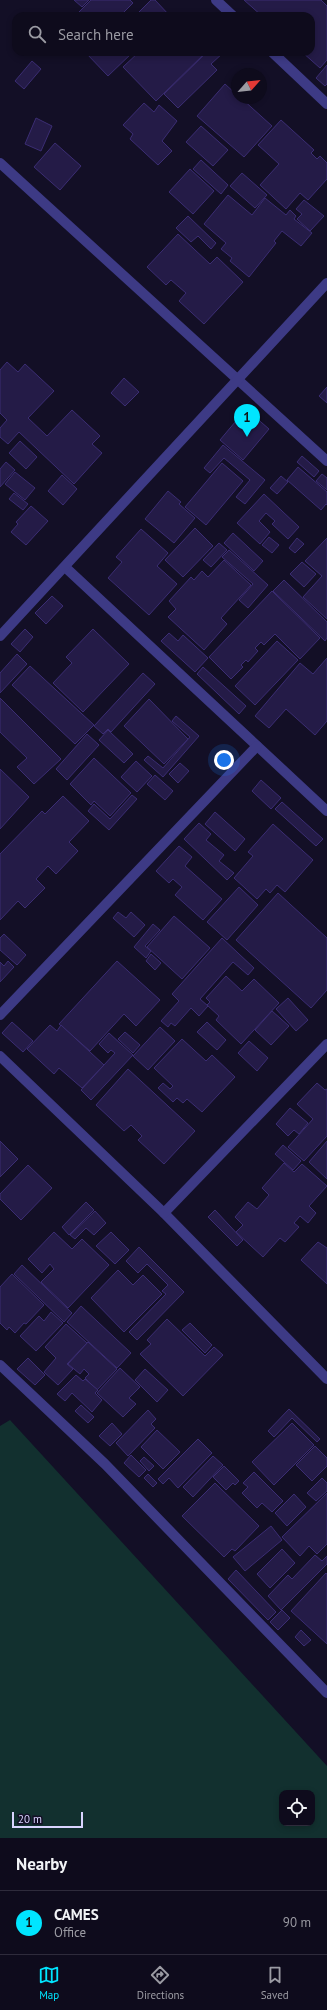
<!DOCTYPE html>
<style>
body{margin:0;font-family:"PT Sans",sans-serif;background:#1c1929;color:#f1f3f6}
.controls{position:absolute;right:12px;bottom:12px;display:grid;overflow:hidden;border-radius:8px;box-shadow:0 2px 6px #0003}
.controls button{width:36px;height:36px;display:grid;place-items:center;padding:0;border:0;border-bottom:1px solid #2e2b3b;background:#0e0b1c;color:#f1f3f6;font:20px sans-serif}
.compass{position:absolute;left:231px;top:68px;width:36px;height:36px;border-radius:50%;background:#0e0b1c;box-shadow:0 2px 6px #0003;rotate:63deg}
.scale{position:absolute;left:12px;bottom:10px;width:71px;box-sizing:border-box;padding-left:4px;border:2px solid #d9d4ff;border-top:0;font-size:11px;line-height:14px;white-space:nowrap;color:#d9d4ff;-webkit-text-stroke:3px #130f26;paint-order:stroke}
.you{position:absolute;left:224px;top:760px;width:14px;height:14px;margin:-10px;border:3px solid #fff;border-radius:50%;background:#1a73e8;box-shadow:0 0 0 6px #1a73e833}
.badge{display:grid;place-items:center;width:26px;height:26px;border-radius:50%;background:#00e5ff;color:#111;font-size:13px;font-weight:700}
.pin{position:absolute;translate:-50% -33px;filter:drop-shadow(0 1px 2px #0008)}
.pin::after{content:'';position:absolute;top:21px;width:14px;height:12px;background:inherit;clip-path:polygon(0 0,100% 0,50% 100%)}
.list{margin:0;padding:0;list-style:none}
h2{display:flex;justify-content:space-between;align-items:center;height:52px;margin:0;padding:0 16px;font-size:17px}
h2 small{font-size:13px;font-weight:400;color:#9b9ba3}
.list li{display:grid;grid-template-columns:26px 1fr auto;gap:12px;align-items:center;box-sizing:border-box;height:64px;padding:0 16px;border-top:1px solid #2e2b3b}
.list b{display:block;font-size:15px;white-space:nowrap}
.list p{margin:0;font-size:13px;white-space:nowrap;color:#9b9ba3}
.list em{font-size:13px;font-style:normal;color:#9b9ba3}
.icon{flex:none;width:22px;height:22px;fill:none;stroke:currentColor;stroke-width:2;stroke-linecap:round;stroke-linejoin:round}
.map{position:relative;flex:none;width:327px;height:1838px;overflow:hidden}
.search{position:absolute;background:#0e0b1c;box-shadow:0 2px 6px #0003;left:12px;right:12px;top:12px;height:44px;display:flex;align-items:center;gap:10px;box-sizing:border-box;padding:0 14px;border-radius:12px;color:#9b9ba3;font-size:15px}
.sheet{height:116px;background:#0e0b1c}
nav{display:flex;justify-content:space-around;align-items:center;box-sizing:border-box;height:56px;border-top:1px solid #2e2b3b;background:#0e0b1c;font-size:11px;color:#9b9ba3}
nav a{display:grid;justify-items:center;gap:2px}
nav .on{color:#00e5ff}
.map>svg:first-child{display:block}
.green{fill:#12302f;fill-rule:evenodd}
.building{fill:#241b47;stroke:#3b2d73}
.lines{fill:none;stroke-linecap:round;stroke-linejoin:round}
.street{stroke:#3d3a85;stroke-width:10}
</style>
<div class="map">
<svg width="327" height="1838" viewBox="0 0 327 1838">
<rect width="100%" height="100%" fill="#130f26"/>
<path class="green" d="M10,1420L327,1766V1838H0V1426ZM282,1793H312V1823H282Z"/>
<g class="building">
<path d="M74,0H89L82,7Z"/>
<path d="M91,0H130L133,3L120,16H75Z"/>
<path d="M151,0H155L170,16H135Z"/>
<path d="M244,0H321L327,6V60L320,68L302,52H311V16H262Z"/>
<path d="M88,52H133L108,76L86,53Z"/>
<path d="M139,52H204L205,53L156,101L123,67Z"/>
<path d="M207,52L223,53L211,64L217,70L178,108L164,94Z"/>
<path d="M32,61L41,69L24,89L15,81Z"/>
<path d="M327,65V84L325,86L316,78Z"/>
<path d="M225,84L237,95V98H241L272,126L244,157L197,116Z"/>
<path d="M144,103L154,112L159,105L177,121L162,141L172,151L158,165L130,139L133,134L123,125Z"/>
<path d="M36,118L52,126L41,151L25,144Z"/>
<path d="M281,120L314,150L311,153L317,159L320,156L327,163V179L308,200L300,193L286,209L260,185L279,164L258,145Z"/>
<path d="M201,126L228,150L213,166L186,142Z"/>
<path d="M55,143L81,166L60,190L34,167Z"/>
<path d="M201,160L228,185L221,194L193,169Z"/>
<path d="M190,169L214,191L193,214L169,192Z"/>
<path d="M242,173L267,195L255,208L230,186Z"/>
<path d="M228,195L252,215L265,198L286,215L290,210L296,216L294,219L312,233L301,246L282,231L274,241L276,243L249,277L230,261L232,258L221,249L226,243L204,224Z"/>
<path d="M304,200L324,216L310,231L297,219L302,214L296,209Z"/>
<path d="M188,216L216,243L211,249L198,236L191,242L176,228Z"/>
<path d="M178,234L210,264L217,257L243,282L204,324L179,301L186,293L171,280L166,285L147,267Z"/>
<path d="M7,362L18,372L25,364L54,391L28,418L47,436L72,410L100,436L92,444L102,453L74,484L19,432L8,444L0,437V428L7,420L0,413V370Z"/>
<path d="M124,378L139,392L125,406L111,393Z"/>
<path d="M327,387V403L319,396Z"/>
<path d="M246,409L269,429L243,460L220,440Z"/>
<path d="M20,441L37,457L26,469L9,453Z"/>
<path d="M223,445L265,480L245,504L236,497L250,480L224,458L210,473L204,468Z"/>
<path d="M302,456L319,471L314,477L297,462Z"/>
<path d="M6,462L15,470L0,487V469Z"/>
<path d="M222,463L243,481L206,525L185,507Z"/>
<path d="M298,467L327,492V505L326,504L321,510L287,480Z"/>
<path d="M15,472L35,488L25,500L5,484Z"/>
<path d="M322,474L327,478V490L316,481Z"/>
<path d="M62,475L77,489L63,505L48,491Z"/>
<path d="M281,476L288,482L277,494L270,488Z"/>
<path d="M168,491L181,502L179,504L195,518L174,543L145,519Z"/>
<path d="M14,493L28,504L23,510L9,499Z"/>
<path d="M264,494L299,527L288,539L272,524L275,521L266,513L259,521L270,532L260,544L237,523Z"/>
<path d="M31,506L48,521L26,545L11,532L18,524L16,522Z"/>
<path d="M195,528L213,546L183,577L165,560Z"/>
<path d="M141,529L168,553L157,566L177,584L149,615L108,578L122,562L116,557Z"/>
<path d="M233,533L263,561L254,571L224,543Z"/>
<path d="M269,537L279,545L272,553L262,545Z"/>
<path d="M297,538L304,544L295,553L289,548Z"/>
<path d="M327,538V619L303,597L322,576L305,561Z"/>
<path d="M219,543L227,550L211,567L203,560Z"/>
<path d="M229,550L268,585L248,608L239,600L253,584L222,557Z"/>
<path d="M224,560L251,585L221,618L227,624L204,650L168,617L176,609L169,601L191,577L194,580L202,571L208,577Z"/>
<path d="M302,562L316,574L304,587L290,574Z"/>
<path d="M284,580L327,622V638L325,641L273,591Z"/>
<path d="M272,591L320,638L300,659L275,634L264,645L261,642L255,648L258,651L248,662L246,660L241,665L243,667L231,679L209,657Z"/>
<path d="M52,596L63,606L46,624L35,613Z"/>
<path d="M25,629L33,637L20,652L11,644Z"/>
<path d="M93,629L129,664L83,712L53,683L72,663L66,657Z"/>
<path d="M169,633L178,641L183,635L208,658L195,672L161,641Z"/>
<path d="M277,641L298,660L255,705L235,686Z"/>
<path d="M17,654L27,664L0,693V673Z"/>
<path d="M327,658V721L315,735L286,709L269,728L255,716L300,663L313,674Z"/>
<path d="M30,666L94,725L75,744L12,685Z"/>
<path d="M203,667L246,706L239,714L197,674Z"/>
<path d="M143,673L155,684L111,732L108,729L103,734L94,726Z"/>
<path d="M0,698L61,759L34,784L17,767L27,758L0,732Z"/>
<path d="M149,699L188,739L164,764L124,726Z"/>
<path d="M176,716L199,736L163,777L144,760L148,756L163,768L190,737L172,721Z"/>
<path d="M108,730L133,754L124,763L99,740Z"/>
<path d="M87,734L99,745L67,780L56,769Z"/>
<path d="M94,758L131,793L110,816L94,801L91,805L70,784Z"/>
<path d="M136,761L152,776L137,792L121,777Z"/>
<path d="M180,763L189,771L178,783L169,774Z"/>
<path d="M0,769L29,797L0,829Z"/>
<path d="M155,775L173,791L165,800L147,784Z"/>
<path d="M261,780L281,798L271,809L252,791Z"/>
<path d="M132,795L137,799L109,830L88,811L94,804L110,819Z"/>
<path d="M63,796L89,821L69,842L78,851L56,874L48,866L36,879L45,888L25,908L18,901L0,920V854L42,811L45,814Z"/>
<path d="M282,802L323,839L316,846L275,809Z"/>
<path d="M215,812L245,839L235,851L205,824Z"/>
<path d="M199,823L211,834L206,840L224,855L219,861L234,873L227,880L184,839Z"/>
<path d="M273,824L313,860L285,892L277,885L270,893L266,889L257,899L234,878L253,856L248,852Z"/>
<path d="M179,846L192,857L185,866L222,899L203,920L175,895L182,887L173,879L169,883L156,871Z"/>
<path d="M239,887L258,905L227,940L207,922Z"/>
<path d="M278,893L327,938V990L311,1008L236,940Z"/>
<path d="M118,912L126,918L131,912L145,925L134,937L113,918Z"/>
<path d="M174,916L210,948L182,979L147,947Z"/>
<path d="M153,924L160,930L145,946L151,951L146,958L134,947Z"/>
<path d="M4,934L26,955L17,965L0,950V938Z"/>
<path d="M222,938L254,968L248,975L233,962L200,999L208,1006L199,1016L191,1008L175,1026L171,1023L168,1027L161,1021L179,1001L172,994Z"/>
<path d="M151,954L161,963L155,970L146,961Z"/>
<path d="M8,961L14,967L0,982V962L4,966Z"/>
<path d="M117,961L160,1000L136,1026L124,1014L90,1051L59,1024Z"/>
<path d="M226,976L242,991L254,979L279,1003L241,1044L216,1020L219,1016L207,1005L210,1002L206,998Z"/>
<path d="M288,998L308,1020L296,1031L276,1009Z"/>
<path d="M272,1011L289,1026L271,1045L255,1030Z"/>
<path d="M12,1022L33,1041L23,1052L2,1033Z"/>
<path d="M207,1022L226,1040L217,1050L197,1032Z"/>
<path d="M50,1025L57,1031L61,1025L104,1065L82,1088L59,1068L54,1074L27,1049Z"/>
<path d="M160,1027L175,1041L148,1070L133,1056Z"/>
<path d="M125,1032L140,1045L133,1053L118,1039Z"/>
<path d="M109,1033L133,1055L91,1100L81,1090L115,1053L111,1050L108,1053L99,1044Z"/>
<path d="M182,1039L206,1061L212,1055L235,1077L202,1112L187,1099L183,1103L177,1098L173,1102L158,1088L163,1083L170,1089L173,1086L154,1068Z"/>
<path d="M249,1041L268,1058L257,1071L238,1053Z"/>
<path d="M128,1069L195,1131L164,1164L138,1140L142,1136L131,1125L124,1131L96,1105Z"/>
<path d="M317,1083L325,1090L327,1089V1136L304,1161L288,1147L313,1119L297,1104Z"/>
<path d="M290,1108L308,1123L299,1134L294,1130L288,1136L276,1124Z"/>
<path d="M0,1141L18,1159L0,1177Z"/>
<path d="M327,1141V1179L309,1162Z"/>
<path d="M283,1145L301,1161L293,1170L275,1154Z"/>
<path d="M284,1163L294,1172L302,1164L327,1186L309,1206L316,1213L308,1223L300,1216L294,1223L299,1227L285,1242L280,1238L263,1257L236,1232L243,1225L235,1217L248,1202L257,1209L269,1195L262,1188Z"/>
<path d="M28,1165L52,1188L21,1220L0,1199V1194Z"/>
<path d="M86,1202L94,1210L69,1235L62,1227Z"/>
<path d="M215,1210L243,1240L237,1246L208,1217Z"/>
<path d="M95,1211L106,1223L94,1235L86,1228L75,1239L70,1235Z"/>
<path d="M54,1232L72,1249L82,1239L109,1265L68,1308L41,1282L54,1269L50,1264L42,1273L28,1259Z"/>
<path d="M111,1232L129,1250L115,1264L96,1246Z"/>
<path d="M318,1242L327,1248V1284L301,1260Z"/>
<path d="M139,1247L184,1292L137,1340L129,1332L166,1294L162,1291L168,1285L147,1264L138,1273L126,1261Z"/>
<path d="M22,1265L72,1313L64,1322L14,1274Z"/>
<path d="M118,1270L133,1285L143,1275L162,1294L124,1332L91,1298Z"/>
<path d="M12,1274L44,1305L26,1324L24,1323L15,1333L9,1327L7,1330L0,1323V1287Z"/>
<path d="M81,1306L131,1353L117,1368L67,1322Z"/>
<path d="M51,1312L63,1323L36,1351L20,1336L39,1316L44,1321Z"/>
<path d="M167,1319L205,1356L214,1347L223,1355L183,1396L140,1354L151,1344L147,1340Z"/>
<path d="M190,1323L212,1345L205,1353L182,1330Z"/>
<path d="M66,1324L87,1343L67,1364L73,1369L58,1385L44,1372L56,1358L45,1347Z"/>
<path d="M88,1342L117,1369L97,1390L85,1378L89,1374L84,1369L80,1374L68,1364Z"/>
<path d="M28,1358L45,1375L35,1385L17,1369Z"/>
<path d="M120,1368L140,1387L129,1398L136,1404L123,1417L97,1393Z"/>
<path d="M145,1369L168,1390L157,1402L135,1380Z"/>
<path d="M76,1375L83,1381L85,1379L98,1390L95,1393L102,1400L92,1412L72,1393L65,1401L57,1394Z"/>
<path d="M81,1405L94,1417L88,1423L75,1411Z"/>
<path d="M289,1409L320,1439L317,1442L292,1418L274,1437L268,1431Z"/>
<path d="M148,1410L156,1419L151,1424L155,1428L128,1456L116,1443Z"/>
<path d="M112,1423L122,1434L110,1446L99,1436Z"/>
<path d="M292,1423L314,1445L274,1485L252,1462Z"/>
<path d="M157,1430L180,1452L163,1469L141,1447Z"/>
<path d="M198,1439L212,1453L178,1488L169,1478L163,1484L158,1479Z"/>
<path d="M315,1446L327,1458V1466L312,1481L296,1465Z"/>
<path d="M131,1455L146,1470L139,1477L124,1463Z"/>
<path d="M213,1456L223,1465L193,1497L183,1487Z"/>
<path d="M144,1457L154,1466L149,1471L140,1461Z"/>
<path d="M224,1466L239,1481L235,1485L233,1483L226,1490L213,1477Z"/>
<path d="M254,1472L283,1501L272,1512L262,1503L257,1508L242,1493L248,1487L243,1483Z"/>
<path d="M148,1474L157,1483L153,1487L144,1478Z"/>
<path d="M322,1478L327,1483V1491L316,1501L307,1493Z"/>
<path d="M215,1483L259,1526L235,1551L232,1549L224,1557L182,1516Z"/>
<path d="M327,1493V1544L317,1554L309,1546L300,1556L282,1537Z"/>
<path d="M294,1494L306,1507L287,1526L275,1513Z"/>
<path d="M271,1526L282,1540L245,1571L233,1557Z"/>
<path d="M282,1549L295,1563L270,1588L257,1574Z"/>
<path d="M315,1555L322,1561L327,1556V1564L281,1610L268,1596L288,1575L292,1579Z"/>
<path d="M236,1570L276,1612L268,1620L228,1579Z"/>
<path d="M326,1573L327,1574V1644L291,1611Z"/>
<path d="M282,1610L290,1618L278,1630L270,1622Z"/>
<path d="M301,1630L311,1640L304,1646L295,1637Z"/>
</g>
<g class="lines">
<g class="street">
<path d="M216,0L233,16"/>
<path d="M272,52L327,104"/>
<path d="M0,163L327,461"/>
<path d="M65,567L327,811"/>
<path d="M0,636L327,283"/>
<path d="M0,1015L257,746"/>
<path d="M0,1056L164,1213L327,1379"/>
<path d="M164,1213L327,1044"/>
<path d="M0,1365L105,1464L327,1693"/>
</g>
</g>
</svg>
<div class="controls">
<button><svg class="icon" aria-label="locate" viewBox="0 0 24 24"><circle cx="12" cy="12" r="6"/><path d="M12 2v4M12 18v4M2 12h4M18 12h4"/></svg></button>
</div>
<svg class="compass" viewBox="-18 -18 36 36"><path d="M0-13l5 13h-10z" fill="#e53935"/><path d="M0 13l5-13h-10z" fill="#9b9ba3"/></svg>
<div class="scale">20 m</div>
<div class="you"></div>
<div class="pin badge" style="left:247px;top:437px">1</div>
<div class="search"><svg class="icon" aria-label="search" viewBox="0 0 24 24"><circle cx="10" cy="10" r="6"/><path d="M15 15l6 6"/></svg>Search here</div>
</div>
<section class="sheet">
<h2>Nearby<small></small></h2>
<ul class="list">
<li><span class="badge">1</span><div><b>CAMES</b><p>Office</p></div><em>90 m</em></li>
</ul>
</section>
<nav>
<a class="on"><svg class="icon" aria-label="map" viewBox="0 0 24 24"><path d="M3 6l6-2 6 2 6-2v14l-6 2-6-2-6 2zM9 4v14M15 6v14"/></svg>Map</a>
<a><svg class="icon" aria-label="directions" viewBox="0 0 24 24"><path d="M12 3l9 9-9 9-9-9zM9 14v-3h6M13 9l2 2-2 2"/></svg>Directions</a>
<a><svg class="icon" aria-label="saved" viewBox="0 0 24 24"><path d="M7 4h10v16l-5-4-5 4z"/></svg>Saved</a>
</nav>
